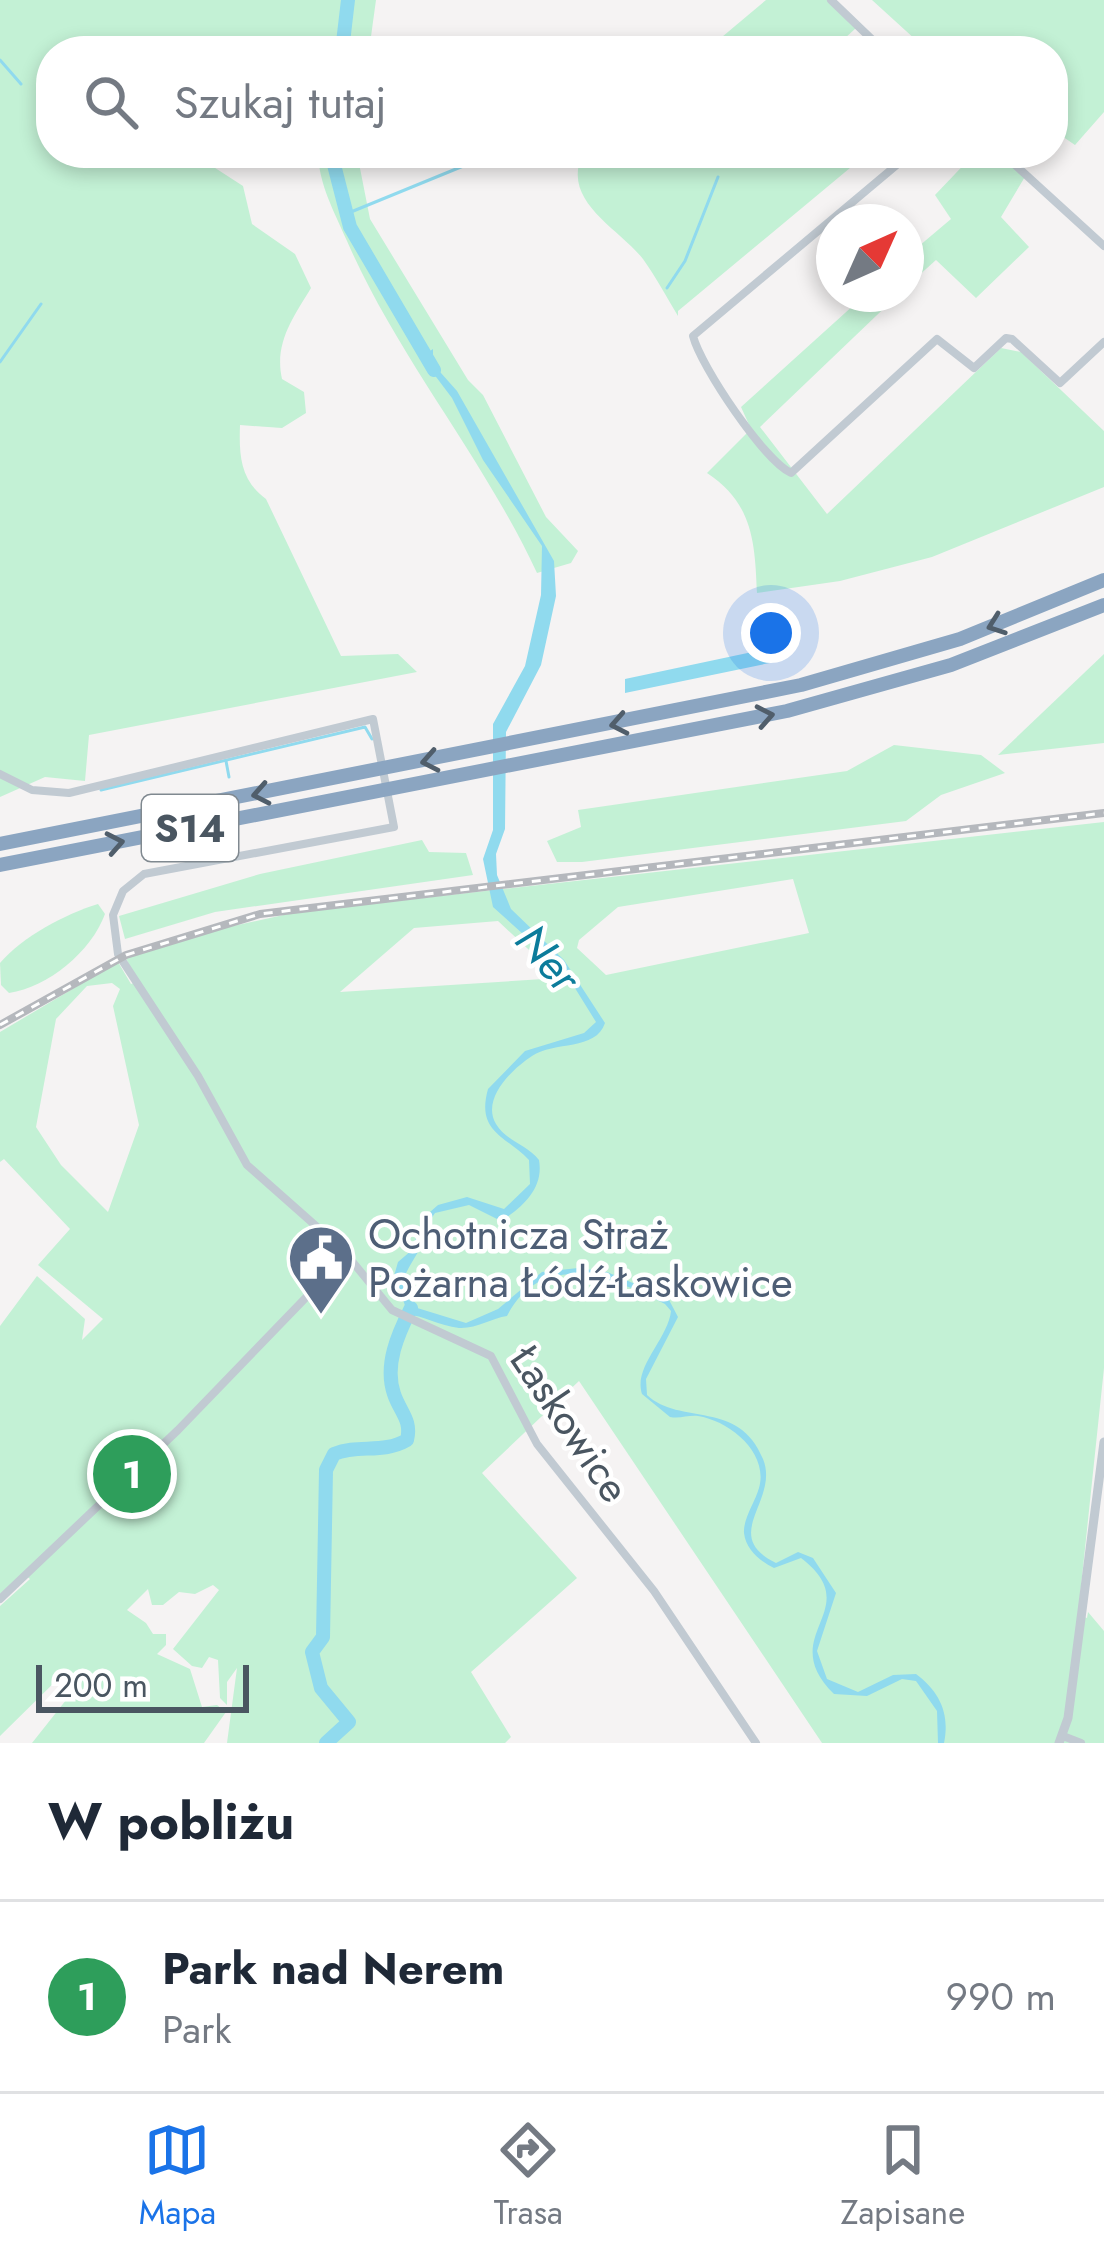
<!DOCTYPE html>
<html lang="pl">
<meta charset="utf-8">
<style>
body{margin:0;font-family:Jost,sans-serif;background:#f2f2f3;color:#1f2937}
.compass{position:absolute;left:816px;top:204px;width:108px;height:108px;border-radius:50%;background:#fff;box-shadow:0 6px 18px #0003;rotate:45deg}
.scale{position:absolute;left:36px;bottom:30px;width:213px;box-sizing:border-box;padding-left:12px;border:6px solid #4a5661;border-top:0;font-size:33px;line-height:42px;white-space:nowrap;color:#4a5661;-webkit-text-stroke:9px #fff;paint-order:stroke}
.you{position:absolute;left:771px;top:633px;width:42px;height:42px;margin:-30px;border:9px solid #fff;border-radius:50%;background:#1a73e8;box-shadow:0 0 0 18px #1a73e833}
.badge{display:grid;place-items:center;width:78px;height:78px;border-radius:50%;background:#1a73e8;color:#fff;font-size:39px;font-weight:700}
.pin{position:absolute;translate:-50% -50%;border:6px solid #fff;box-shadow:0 3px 12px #0006}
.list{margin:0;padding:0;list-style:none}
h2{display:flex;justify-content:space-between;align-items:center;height:156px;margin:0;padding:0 48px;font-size:51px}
h2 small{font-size:39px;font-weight:400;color:#747a83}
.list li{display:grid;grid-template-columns:78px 1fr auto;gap:36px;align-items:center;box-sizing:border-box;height:192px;padding:0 48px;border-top:3px solid #e0e1e3}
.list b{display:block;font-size:45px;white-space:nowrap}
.list p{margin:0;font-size:39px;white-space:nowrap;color:#747a83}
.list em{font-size:39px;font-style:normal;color:#747a83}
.icon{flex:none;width:66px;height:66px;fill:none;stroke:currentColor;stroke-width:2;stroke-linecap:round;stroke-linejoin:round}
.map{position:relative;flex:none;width:1104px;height:1743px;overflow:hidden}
.search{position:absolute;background:#fff;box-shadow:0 6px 18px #0003;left:36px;right:36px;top:36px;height:132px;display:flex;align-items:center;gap:30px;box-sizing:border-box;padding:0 42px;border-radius:48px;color:#747a83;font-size:45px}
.sheet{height:348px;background:#fff}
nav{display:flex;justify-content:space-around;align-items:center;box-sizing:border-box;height:168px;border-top:3px solid #e0e1e3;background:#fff;font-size:33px;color:#747a83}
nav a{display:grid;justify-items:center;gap:6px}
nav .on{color:#1a73e8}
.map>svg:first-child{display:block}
.green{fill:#c3f1d5;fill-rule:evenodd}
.water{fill:#90daee}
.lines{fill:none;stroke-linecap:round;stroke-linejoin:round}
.stream{stroke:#90daee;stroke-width:3}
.river{stroke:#90daee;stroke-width:14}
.minor{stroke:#c1cad2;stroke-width:8}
.tertiary{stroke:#c1cad2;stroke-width:9}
.motorway{stroke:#8ba5c1;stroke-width:14}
.rail-casing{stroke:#b5b8bd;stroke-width:8}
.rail{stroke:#fff;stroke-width:3;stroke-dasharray:9;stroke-linecap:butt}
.oneway{stroke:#505e6b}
.labels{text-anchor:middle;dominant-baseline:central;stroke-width:9;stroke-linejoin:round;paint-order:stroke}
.shield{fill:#fff;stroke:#808990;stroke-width:3}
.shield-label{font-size:39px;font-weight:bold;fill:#4a5661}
.service-label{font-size:42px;fill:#4e5e75;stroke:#fff;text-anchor:start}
.street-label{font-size:42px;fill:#4a5661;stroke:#fff}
.water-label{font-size:45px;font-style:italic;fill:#0c7c9b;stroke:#fff}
</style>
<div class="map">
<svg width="1104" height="1743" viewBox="0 0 1104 1743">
<rect width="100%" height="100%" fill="#f5f3f3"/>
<g class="green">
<path d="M0,0H376L369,51H51V153H192L243,186L252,224L295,254L311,288C293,318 274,343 282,379L304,392L306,413L282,428L240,425C239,455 240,480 266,499L341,656L398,654L417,672L89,735L85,781L45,777L0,797Z"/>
<path d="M766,0H834L856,28L831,51H714L716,42Z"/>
<path d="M872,0H1104V112L1075,145L1053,130V51H928Z"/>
<path d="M318,153H357L370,219L468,380L483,395L546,517L578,551L571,563L537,573C483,457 398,358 347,241C334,211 319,185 318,153Z"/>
<path d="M583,153H868L678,311V316C667,298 656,277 643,259C618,227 560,201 583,153Z"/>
<path d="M975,153H993L1026,175L1001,217L1029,247L976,298L936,260L906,287V257L951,219L935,195Z"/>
<path d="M866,294H899L760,427L827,514L1001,348L1021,352L1104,431V487L932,557L840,581L757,593C755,543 753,503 707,473L751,429L741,407Z"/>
<path d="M1104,654V743L998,755Z"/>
<path d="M894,745L981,755L1005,773L941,795L906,821L582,862H557L547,841L581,827L578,810L847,771Z"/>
<path d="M1104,822V1368L1078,1615L1087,1618L1088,1612L1104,1631V1743H822L579,1381L482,1473L577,1578L471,1672L511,1737L505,1743H227L237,1668L227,1682V1705L220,1698L218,1660L209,1657L202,1668L192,1666L173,1649L219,1590L213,1585L195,1594L179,1592L163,1605H152L148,1589L127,1610L146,1623L153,1634H166V1645L157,1654L190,1669L202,1707L217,1705L226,1712L204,1743H32L74,1690L66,1671L0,1736V1606L30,1579L23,1573L0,1594V1326L37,1276L85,1319L82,1340L103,1319L38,1265L70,1229L4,1159L0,1162V1032L118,962L131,984L137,982L126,958L187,936L297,912ZM793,879L809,933L606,975L577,948L579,940L618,907ZM498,921L559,978L340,992L414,928ZM112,983L120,989L113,1006L139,1125L108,1212L61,1165L36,1127L56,1019L87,986Z"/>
<path d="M422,840L429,852L466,853L473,875L215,912L125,939L119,916L260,874Z"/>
<path d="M98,904L105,914C91,952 48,987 9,993L1,985L0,963C22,937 65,914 98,904Z"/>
</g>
<g class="water">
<path d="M433,349V364L457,391L554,561L556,596L541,665L506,732L505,829L496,854L497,875L511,909L564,960L605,1023C596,1051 554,1041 532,1056C512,1069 481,1099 496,1124C506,1141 526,1144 539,1160C544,1188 523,1207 501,1221L469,1205L435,1213C426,1225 426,1239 418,1252C405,1275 396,1281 414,1307L466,1323L498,1309L542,1272L578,1268L607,1272L668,1298L678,1317L646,1379L647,1395C680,1426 739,1399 763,1459C780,1501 719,1535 776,1563L798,1552L813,1558L836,1593L817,1651L827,1679L858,1692L893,1675L916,1674C940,1692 950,1714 944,1743H938L937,1711L916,1681L902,1679L867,1696L834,1694C773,1634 869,1610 801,1558L774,1568C760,1561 746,1550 744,1533C743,1519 755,1502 759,1488C769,1453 730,1421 698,1416C688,1415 680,1419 670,1417L642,1394C633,1367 668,1339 671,1311L665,1304C612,1276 541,1249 507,1316C492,1318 476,1329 459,1328C438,1326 420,1313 403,1315L406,1308L394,1276L398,1262L412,1250L422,1219L438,1205L467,1197L504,1209L530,1184L529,1160C505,1135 476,1132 488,1089L525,1051L584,1033L596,1022L565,972L493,907L483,859L493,830V724L525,666L541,595L542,546L483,460L452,398L421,357Z"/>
<path d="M781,646L784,660L625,693V679Z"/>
</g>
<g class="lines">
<g class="stream">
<path d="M0,60L21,84"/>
<path d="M346,214L495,153"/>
<path d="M667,288L685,261L718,177"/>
<path d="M0,362L41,304"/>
<path d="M226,761L229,777"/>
<path d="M101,790L365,727L372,739"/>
</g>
<g class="river">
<path d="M342,51L348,0"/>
<path d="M331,153L350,227L434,370"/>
<path d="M326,1743L349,1722L321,1688L312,1652L323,1637L326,1470L334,1454C359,1444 383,1454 407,1440C412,1420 400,1412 394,1394C384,1365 398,1334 411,1308"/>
</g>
<g class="minor">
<path d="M831,0L884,51"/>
<path d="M911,153L693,336C701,367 764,460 791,473L937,339L974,368L1006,338L1012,339L1060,383L1104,342"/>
<path d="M1002,153L1104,246"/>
<path d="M0,774L32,790L69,793L373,719L394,827L144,874L123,891L113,915L118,954L198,1076L247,1165L342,1249L392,1310L491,1356L537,1444L654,1591L756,1743"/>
<path d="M0,1599L178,1430L347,1255"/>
<path d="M1063,1736L1081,1743"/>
</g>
<path class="tertiary" d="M1059,1743L1068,1718L1104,1442"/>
<g class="motorway">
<path d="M0,844L801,685L960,639L1104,580"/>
<path d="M0,865L787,711L951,665L1104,605"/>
</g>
<g class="rail-casing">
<path id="rail" d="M0,1025L126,955L260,914L1104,813"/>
</g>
<use href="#rail" class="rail"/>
</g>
<defs><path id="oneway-chevron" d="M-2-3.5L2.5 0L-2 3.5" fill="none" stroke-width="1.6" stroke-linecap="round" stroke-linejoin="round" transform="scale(3)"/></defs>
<g class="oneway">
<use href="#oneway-chevron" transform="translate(996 625) rotate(160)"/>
<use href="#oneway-chevron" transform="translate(765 716) rotate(-11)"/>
<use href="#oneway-chevron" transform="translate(619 724) rotate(169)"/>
<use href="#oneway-chevron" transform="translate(430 761) rotate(169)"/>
<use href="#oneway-chevron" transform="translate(261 794) rotate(169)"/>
<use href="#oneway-chevron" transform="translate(115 843) rotate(-11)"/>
</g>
<defs>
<g id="civic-pin" transform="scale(3.45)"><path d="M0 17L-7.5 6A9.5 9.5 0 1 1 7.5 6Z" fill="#5c6f8a" stroke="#fff"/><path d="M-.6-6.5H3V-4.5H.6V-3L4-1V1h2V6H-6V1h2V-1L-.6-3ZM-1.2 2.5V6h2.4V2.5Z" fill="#fff"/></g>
</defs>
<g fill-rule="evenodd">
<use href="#civic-pin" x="321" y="1258"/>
</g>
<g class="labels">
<rect class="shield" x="142" y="795" width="96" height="66" rx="9"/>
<g class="shield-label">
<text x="190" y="828">S14</text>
</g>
<g class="service-label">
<text x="368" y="1234">Ochotnicza Straż<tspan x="368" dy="48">Pożarna Łódź-Łaskowice</tspan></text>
</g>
<g class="street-label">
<text transform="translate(570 1424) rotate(56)">Łaskowice</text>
</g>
<g class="water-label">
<text transform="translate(548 958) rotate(49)">Ner</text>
</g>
</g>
</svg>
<svg class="compass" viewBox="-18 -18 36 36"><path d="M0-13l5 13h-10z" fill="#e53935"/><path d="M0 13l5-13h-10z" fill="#747a83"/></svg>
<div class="scale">200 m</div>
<div class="you"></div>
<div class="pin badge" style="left:132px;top:1474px;background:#2e9e5b">1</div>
<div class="search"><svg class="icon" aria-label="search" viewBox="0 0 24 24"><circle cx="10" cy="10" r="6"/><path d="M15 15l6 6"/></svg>Szukaj tutaj</div>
</div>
<section class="sheet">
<h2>W pobliżu<small></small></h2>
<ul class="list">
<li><span class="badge" style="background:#2e9e5b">1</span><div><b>Park nad Nerem</b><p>Park</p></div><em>990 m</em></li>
</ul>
</section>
<nav>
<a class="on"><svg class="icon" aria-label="map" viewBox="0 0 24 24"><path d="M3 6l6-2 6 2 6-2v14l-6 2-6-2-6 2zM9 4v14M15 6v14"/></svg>Mapa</a>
<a><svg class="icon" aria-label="directions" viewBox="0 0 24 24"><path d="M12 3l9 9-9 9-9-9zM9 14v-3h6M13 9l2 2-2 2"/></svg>Trasa</a>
<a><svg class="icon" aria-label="saved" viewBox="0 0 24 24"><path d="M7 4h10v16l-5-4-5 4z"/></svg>Zapisane</a>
</nav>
